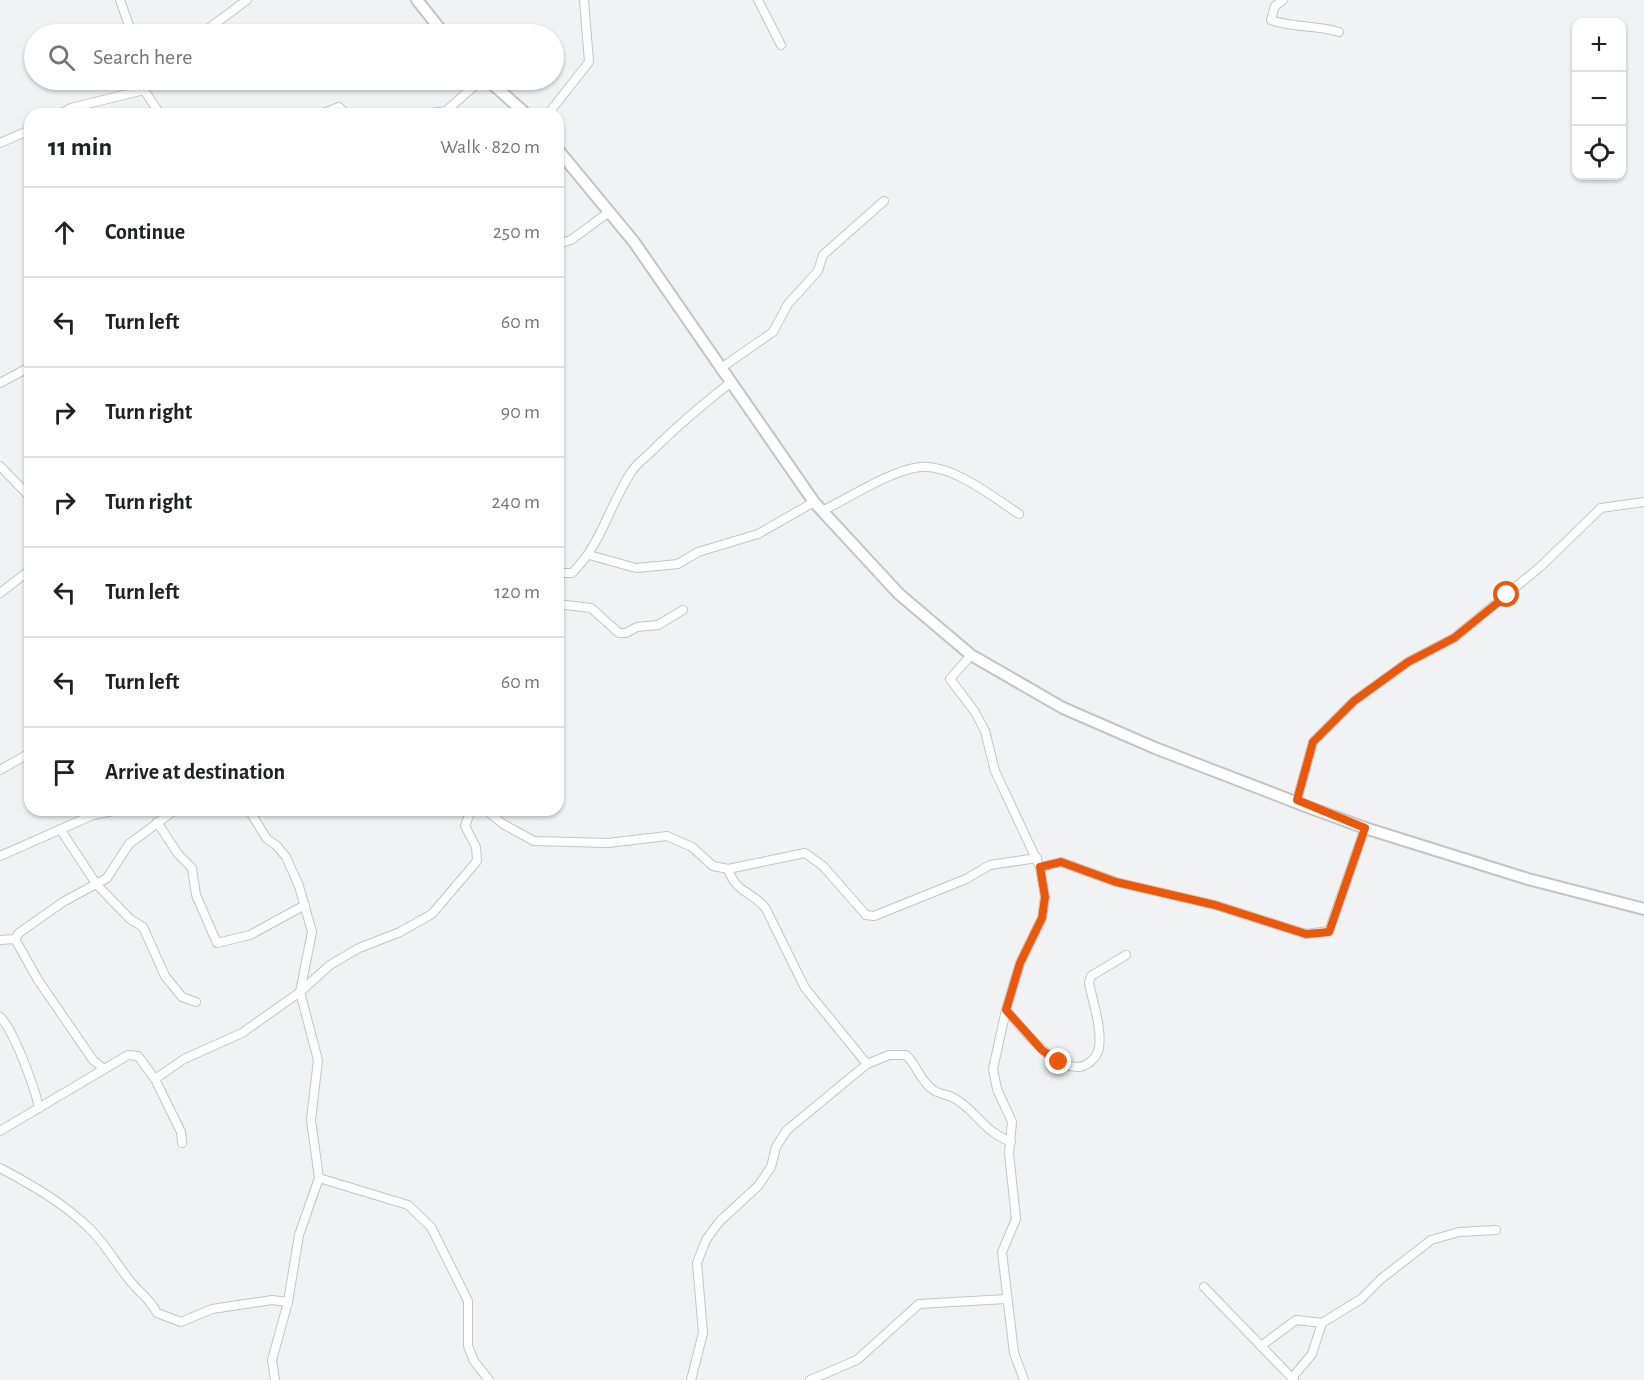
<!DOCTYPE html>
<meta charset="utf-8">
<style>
body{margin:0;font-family:"Alegreya Sans",sans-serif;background:#f2f2f2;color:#202124}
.controls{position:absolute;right:18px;top:18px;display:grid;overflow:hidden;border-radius:12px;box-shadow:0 2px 4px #0004}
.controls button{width:54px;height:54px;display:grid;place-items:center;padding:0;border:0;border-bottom:2px solid #e0e0e0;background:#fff;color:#202124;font:30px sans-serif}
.stop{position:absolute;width:18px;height:18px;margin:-14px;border:4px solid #ea580c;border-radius:50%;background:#fff}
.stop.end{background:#ea580c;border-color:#fff;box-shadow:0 2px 6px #0008}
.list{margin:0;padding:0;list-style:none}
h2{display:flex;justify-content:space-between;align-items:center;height:78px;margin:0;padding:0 24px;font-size:26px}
h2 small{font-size:20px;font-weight:400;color:#757577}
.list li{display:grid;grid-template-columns:39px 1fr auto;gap:18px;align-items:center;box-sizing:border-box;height:90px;padding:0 24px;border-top:2px solid #e0e0e0}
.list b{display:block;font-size:22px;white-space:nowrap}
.list em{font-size:20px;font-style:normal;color:#757577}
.icon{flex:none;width:33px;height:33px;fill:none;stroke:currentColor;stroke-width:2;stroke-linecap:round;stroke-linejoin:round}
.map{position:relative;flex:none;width:1644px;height:1380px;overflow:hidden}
.search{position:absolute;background:#fff;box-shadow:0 2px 4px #0004;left:24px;top:24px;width:540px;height:66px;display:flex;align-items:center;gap:15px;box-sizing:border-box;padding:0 21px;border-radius:33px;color:#757577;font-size:22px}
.panel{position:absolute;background:#fff;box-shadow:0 2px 4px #0004;left:24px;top:108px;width:540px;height:708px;border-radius:18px}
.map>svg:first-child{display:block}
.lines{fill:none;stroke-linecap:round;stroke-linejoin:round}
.street-casing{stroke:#c3c4c6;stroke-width:10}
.secondary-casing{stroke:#c3c4c6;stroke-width:14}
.street{stroke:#fff;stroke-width:8}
.secondary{stroke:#fff;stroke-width:10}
.route{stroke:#ea580c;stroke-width:8}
</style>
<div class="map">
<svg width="1644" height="1380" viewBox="0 0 1644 1380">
<rect width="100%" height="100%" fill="#f1f2f4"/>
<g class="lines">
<g class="street-casing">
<g id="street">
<path d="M120,0L132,34"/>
<path d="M758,0L781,45"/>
<path d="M1283,0L1275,6L1271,20C1293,28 1317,25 1339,32"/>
<path d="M201,34L247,0"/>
<path d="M143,80L144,90L160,114"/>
<path d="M60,114L71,108L144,90"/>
<path d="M321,114L339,107L347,114"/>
<path d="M423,114L446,111L481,80"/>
<path d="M548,114L589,62L584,0"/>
<path d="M0,143L30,130"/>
<path d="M558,244L571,240L609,212"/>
<path d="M721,368L773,332L788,304L818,271L823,255L884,201"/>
<path d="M0,383L30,367"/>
<path d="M0,466L30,497"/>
<path d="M822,511C851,497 889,471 920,467C952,464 993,497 1019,514"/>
<path d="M589,555L636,568L678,564L698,552L758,534L814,502"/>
<path d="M558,573H572C602,544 609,505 632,471C636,464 645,458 651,452C676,427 702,405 730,383"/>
<path d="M0,593L30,570"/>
<path d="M558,604L591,608L619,633H626L637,627L658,625L683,610"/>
<path d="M971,655L950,679L975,712L985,731L995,771L1040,867L1045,897L1042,918L1020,963L1006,1010C1022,1028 1062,1082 1089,1063C1094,1059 1098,1054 1099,1048C1102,1027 1093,1003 1089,983L1091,976L1126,955"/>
<path d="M0,770L30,753"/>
<path d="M1297,800L1313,742L1354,701L1408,662L1454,638L1540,567L1601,508L1644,502"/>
<path d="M249,810L267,839L277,846L286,857L299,886L312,932L300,992L318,1060L311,1120L319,1178L299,1235L288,1302"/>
<path d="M486,810L503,824L534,841L608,843L667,836L692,847L713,866L728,869L805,853L823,866L866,915L874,916L966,879L990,865L1037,858"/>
<path d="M157,822L178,854L192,868L196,895L217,943L250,935L305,905"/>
<path d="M60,829L97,885L130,919L143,927L165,976L182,997L196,1002"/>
<path d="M0,856L93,815L118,810"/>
<path d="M1040,867L1061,862L1116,882L1215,905L1306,934L1329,931L1365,828"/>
<path d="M728,869C737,895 752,890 766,909L805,988L867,1064"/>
<path d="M15,939L19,933L63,902L107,878L129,844L175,810"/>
<path d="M0,940L15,939L38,980L93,1060L104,1069"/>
<path d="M1006,1010L993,1069L997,1089L1012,1122L1009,1153L1016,1219L1002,1252L1014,1353L1024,1380"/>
<path d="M0,1017C14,1030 35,1089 39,1108"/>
<path d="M155,1079L181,1132L182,1143"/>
<path d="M0,1131L128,1055L138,1056L155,1079L184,1059L242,1033L300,992L330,965L359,948L400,932L432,914L477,861L476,847L465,826L471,810"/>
<path d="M0,1168C32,1185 62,1202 88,1227C105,1243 116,1264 131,1282C140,1293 150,1299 157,1313L181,1322L212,1309L272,1300L288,1302L272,1360L275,1380"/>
<path d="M319,1178L408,1205L431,1227L468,1301V1346L474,1361L489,1380"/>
<path d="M1204,1287L1294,1380"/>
<path d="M1261,1346L1296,1320L1322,1323L1361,1299L1381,1279L1431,1240L1459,1232L1496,1230"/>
<path d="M1292,1378L1312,1354L1322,1323"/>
<path d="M691,1380L703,1333L697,1263L706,1240L719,1222L758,1186L771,1167L776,1147L787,1130L867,1064L889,1055H906C916,1064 920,1080 931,1088C937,1094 945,1094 952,1097C976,1109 982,1131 1011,1142"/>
<path d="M810,1380L857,1360L919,1304L1006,1299"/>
</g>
</g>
<g class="secondary-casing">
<g id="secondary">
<path d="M417,0L444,34"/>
<path d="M488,80L526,114"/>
<path d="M558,150L634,242L814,502L899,594L971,655L1063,708L1155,748L1308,807L1365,828L1528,879L1644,909"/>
</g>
</g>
<use href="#street" class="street"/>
<use href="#secondary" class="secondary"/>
</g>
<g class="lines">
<path class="route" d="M1059,1062L1042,1050L1006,1010L1020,963L1042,918L1045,897L1040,867L1061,862L1116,882L1215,905L1306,934L1329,932L1365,828L1297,800L1313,742L1354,701L1408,662L1454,638L1507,595"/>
</g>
</svg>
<div class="controls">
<button>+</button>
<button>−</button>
<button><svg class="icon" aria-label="locate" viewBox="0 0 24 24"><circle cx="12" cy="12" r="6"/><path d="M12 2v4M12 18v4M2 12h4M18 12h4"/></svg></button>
</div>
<div class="stop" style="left:1507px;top:595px"></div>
<div class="stop end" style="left:1059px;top:1062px"></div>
<div class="search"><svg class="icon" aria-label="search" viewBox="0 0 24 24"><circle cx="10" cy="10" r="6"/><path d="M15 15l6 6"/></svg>Search here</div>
<section class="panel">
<h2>11 min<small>Walk · 820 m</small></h2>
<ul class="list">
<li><svg class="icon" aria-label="ahead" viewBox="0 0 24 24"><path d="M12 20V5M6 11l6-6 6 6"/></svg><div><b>Continue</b></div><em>250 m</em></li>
<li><svg class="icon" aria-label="left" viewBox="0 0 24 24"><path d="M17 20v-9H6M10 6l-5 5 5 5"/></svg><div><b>Turn left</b></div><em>60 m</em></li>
<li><svg class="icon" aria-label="right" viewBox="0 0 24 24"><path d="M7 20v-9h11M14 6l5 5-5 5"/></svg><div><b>Turn right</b></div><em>90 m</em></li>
<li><svg class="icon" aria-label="right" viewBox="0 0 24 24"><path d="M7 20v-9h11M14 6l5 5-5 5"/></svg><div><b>Turn right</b></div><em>240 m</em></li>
<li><svg class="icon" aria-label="left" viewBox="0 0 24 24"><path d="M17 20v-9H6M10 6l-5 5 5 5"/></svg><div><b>Turn left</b></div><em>120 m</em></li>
<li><svg class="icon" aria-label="left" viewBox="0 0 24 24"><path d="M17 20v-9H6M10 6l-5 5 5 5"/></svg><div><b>Turn left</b></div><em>60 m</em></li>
<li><svg class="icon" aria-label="arrive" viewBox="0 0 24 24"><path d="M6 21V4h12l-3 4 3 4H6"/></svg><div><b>Arrive at destination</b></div></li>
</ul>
</section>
</div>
